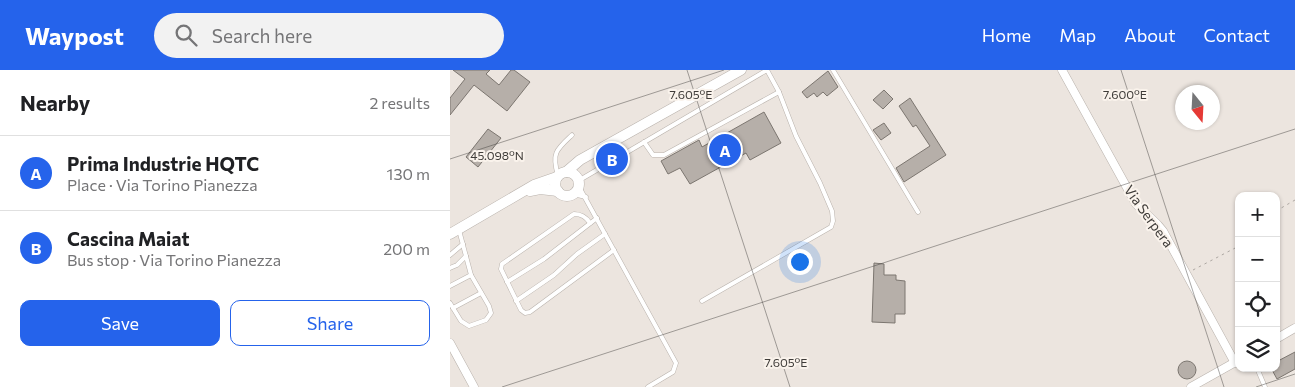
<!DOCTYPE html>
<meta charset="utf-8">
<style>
body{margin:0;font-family:Commissioner,sans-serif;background:#f2f2f2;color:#202124}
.controls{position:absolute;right:15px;bottom:15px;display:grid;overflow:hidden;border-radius:10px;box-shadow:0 1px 4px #0004}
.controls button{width:45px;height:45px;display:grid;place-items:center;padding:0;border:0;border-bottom:1px solid #e0e0e0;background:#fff;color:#202124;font:25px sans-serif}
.compass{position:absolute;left:725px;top:15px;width:45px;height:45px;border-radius:50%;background:#fff;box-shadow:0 1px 4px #0004;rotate:162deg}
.you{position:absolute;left:349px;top:191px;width:18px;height:18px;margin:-12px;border:4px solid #fff;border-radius:50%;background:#1a73e8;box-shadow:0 0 0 8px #1a73e833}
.badge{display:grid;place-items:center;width:32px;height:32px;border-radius:50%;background:#2563eb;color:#fff;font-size:16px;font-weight:700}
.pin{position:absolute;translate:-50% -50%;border:2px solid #fff;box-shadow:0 1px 5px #0006}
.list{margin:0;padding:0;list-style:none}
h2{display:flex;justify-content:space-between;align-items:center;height:65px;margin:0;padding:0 20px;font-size:21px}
h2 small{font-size:16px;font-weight:400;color:#757577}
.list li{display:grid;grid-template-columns:32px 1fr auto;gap:15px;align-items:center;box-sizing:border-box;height:75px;padding:0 20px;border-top:1px solid #e0e0e0}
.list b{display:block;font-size:19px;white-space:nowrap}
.list p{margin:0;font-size:16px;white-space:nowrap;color:#757577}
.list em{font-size:16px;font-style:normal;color:#757577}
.actions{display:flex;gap:10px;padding:15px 20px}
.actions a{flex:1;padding:11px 0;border:1px solid #2563eb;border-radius:10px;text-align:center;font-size:18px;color:#2563eb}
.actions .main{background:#2563eb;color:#fff}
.icon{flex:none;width:28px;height:28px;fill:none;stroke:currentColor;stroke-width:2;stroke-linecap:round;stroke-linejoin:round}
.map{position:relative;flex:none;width:845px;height:317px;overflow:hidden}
header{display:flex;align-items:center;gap:30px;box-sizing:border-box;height:70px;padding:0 25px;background:#2563eb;color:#fff}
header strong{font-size:24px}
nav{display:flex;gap:28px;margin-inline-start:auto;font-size:18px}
.search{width:350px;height:45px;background:#f2f2f2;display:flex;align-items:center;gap:12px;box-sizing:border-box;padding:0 18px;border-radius:28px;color:#757577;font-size:19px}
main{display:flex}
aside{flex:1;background:#fff}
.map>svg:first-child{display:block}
.building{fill:#b6afa9;stroke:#7c7670}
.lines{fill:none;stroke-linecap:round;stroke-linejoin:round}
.service-casing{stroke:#b9b2ac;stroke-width:5}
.minor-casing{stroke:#b9b2ac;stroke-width:9}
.secondary-casing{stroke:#b9b2ac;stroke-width:11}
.path{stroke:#ada7a2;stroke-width:1;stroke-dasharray:2.5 4;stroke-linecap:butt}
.service{stroke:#fff;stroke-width:4}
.minor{stroke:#fff;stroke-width:8}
.secondary{stroke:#fff;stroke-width:10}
.ticks{fill:none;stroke:#3f3c39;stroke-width:1;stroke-opacity:0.45}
.labels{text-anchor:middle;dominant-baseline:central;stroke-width:4;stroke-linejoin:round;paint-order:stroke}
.street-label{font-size:14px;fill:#3f3c39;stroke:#faf3ec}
.ticks-label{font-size:12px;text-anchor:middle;fill:#3f3c39;stroke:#faf3ec;stroke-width:4;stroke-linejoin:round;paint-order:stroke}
</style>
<header>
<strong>Waypost</strong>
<div class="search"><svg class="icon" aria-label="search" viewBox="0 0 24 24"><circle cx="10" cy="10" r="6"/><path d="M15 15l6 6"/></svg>Search here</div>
<nav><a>Home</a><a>Map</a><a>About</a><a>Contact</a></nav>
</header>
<main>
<aside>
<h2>Nearby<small>2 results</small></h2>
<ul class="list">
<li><span class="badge">A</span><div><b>Prima Industrie HQTC</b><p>Place · Via Torino Pianezza</p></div><em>130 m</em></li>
<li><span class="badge">B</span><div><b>Cascina Maiat</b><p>Bus stop · Via Torino Pianezza</p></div><em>200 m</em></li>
</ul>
<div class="actions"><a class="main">Save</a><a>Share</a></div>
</aside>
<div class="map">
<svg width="845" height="317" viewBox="0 0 845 317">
<rect width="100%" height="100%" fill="#ece5df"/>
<g class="building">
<path d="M3,0H40L36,4L49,15L61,0H64L80,12L57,41L24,15L0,45V28L15,9Z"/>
<path d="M378,1L388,17L377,26L373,22L367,27L364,23L357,28L352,22Z"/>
<path d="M434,20L443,29L433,39L423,30Z"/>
<path d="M460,28L496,85L454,112L446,98L480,76L466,55L463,57L449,36Z"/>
<path d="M314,42L331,73L300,90L296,83L240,114L230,98L218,104L211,91L249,70L252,77Z"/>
<path d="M434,53L441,63L431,70L423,60Z"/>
<path d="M38,59L51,68L28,97L16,87Z"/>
<path d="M424,193L434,194V205H446V210L455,211V244H445V253L422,252Z"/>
<path d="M845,282V299L827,309L821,298H826V292Z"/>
<circle cx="737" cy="300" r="9"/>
</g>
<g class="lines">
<g class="service-casing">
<g id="service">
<path d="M383,0L468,142"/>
<path d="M194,72L203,85H214L329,22"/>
<path d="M108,105C101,83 107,79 122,65"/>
<path d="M128,111L317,0"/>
<path d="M128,115L226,293L223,302L198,317"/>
<path d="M123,124L136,127"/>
<path d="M140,153C136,147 132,144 124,144L52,194L51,199L71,240L75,243L80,242L164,180"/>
<path d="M0,185L13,174"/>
<path d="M0,198L7,195L16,186"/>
<path d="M57,212L94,189L147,148"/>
<path d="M0,216L21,205"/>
<path d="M66,231L104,205L127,184L155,164"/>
<path d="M252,231L381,157L383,151L382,141L370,113L346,66L329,22L317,0"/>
<path d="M0,233L11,251L19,256L36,250L41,243L39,236L21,205L9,160"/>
<path d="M3,238L31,223"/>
<path d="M807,298L815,317"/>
</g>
</g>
<g class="minor-casing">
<g id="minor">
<path d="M612,0L686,134L708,155L713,161L785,293"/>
<path d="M826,269L845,258"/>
<path d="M0,273L24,317"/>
<path d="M741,317L789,290"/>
</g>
</g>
<g class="secondary-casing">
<g id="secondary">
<path d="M116,102L130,90L291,0"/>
<circle cx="117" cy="114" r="12"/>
<path d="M80,121L90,119L108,121"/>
<path d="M0,164L84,115L107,107"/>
</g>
</g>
<g class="path">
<path d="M826,141L845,130"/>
<path d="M826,156V157"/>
<path d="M743,200L789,176"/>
</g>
<use href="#service" class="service"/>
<use href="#minor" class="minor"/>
<use href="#secondary" class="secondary"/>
</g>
<path class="ticks" d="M237,0L340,317M671,0L774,317M0,89L274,0M52,317L845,59M806,317L845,304"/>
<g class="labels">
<g class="street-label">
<text transform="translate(699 146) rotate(54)">Via Serpera</text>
</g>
</g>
<g class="ticks-label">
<text x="241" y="29">7.605°E</text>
<text x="675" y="29">7.600°E</text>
<text x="47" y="90">45.098°N</text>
<text x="336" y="297">7.605°E</text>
</g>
</svg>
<div class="controls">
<button>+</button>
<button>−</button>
<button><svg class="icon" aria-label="locate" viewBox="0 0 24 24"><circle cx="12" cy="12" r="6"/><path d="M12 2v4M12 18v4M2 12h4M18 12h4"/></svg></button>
<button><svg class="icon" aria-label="layers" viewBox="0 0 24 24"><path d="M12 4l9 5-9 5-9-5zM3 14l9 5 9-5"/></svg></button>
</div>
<svg class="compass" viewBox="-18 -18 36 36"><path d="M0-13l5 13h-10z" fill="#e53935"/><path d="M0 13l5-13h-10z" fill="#757577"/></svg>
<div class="you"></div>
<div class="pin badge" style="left:275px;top:80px">A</div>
<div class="pin badge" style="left:162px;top:89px">B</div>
</div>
</main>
